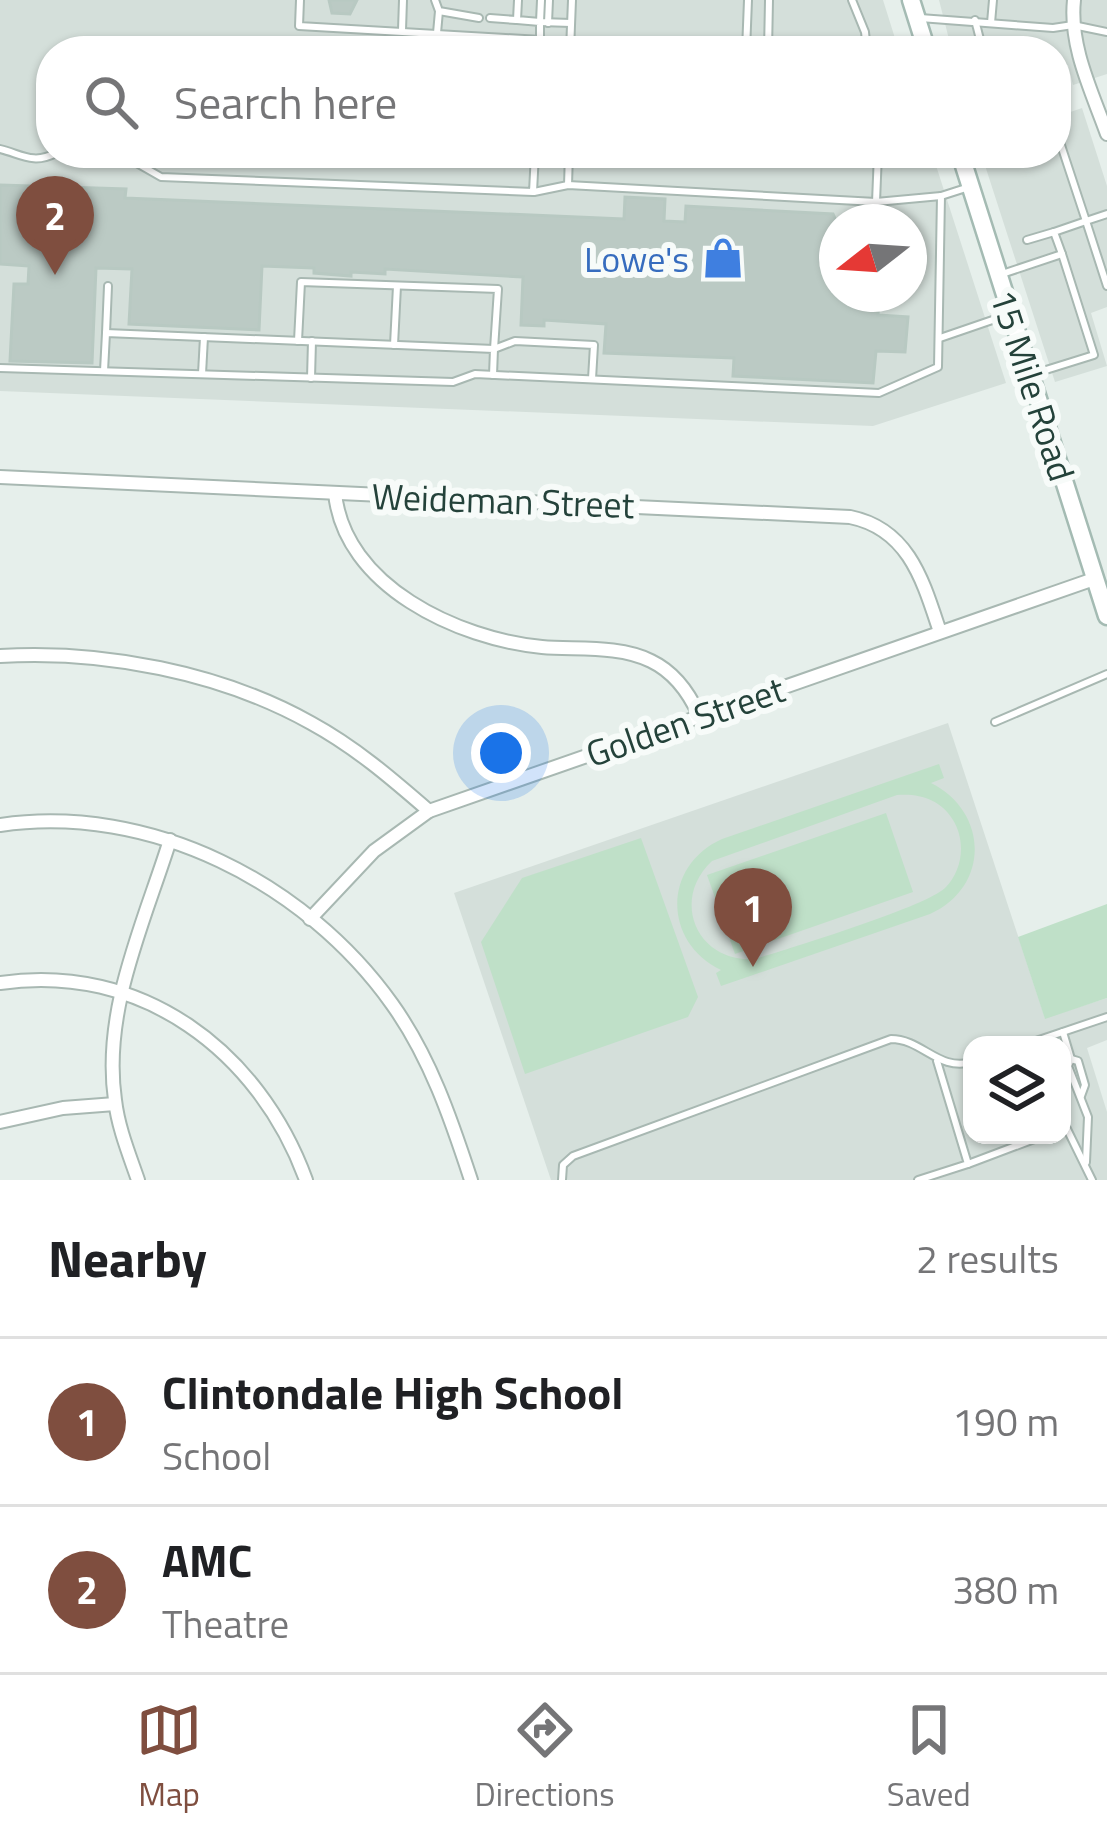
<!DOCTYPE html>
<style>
body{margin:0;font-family:"Titillium Web",sans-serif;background:#f6f6f6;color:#202124}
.controls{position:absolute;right:36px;bottom:36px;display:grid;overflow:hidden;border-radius:24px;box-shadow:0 3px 9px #0004}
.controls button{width:108px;height:108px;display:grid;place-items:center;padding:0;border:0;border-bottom:3px solid #e0e0e0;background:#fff;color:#202124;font:60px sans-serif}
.compass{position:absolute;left:819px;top:204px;width:108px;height:108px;border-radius:50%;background:#fff;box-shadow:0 3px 9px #0004;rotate:253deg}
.you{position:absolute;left:501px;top:753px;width:42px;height:42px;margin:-30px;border:9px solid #fff;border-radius:50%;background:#1a73e8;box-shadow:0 0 0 18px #1a73e833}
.badge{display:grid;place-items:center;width:78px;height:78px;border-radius:50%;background:#7f4e3f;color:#fff;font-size:39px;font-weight:700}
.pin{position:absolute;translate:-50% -99px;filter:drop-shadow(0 3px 6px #0008)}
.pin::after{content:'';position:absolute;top:63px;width:42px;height:36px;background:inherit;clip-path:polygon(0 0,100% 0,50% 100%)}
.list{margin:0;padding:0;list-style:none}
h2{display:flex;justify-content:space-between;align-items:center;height:156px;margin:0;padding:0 48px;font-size:51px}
h2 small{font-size:39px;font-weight:400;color:#757577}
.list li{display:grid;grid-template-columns:78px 1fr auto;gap:36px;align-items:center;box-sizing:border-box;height:168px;padding:0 48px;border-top:3px solid #e0e0e0}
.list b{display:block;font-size:45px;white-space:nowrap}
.list p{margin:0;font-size:39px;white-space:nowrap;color:#757577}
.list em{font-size:39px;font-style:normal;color:#757577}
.icon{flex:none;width:66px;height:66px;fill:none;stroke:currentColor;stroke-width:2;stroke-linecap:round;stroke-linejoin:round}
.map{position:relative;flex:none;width:1107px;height:1180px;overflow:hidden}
.search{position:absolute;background:#fff;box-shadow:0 3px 9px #0004;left:36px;right:36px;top:36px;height:132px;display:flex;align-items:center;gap:30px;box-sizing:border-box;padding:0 42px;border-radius:48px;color:#757577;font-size:45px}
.sheet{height:492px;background:#fff}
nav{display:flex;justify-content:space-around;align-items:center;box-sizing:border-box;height:168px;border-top:3px solid #e0e0e0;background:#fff;font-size:33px;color:#757577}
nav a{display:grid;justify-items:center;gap:6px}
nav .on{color:#7f4e3f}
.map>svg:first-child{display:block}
.built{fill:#d4dfda;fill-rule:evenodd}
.green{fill:#bfe0c8;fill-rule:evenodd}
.building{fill:#bbcac4;stroke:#b8c9c2;stroke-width:3}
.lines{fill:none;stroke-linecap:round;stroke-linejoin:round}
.service-casing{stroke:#a8b8b2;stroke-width:10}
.minor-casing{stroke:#a8b8b2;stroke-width:16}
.secondary-casing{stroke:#a4bbb3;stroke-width:21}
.service{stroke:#fff;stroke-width:6}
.minor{stroke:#fff;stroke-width:12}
.secondary{stroke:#fff;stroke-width:16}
.labels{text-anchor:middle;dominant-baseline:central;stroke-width:12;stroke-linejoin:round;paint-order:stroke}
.shop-label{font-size:36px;fill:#366cbe;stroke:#f7fbf9;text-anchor:end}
.street-label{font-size:36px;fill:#24423a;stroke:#f7fbf9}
</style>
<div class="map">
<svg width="1107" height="1180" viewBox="0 0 1107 1180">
<rect width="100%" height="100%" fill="#e6efeb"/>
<g class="built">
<path d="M0,0H883L899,51H51V153H932L1006,383L873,426L0,391ZM837,222H909V294H837Z"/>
<path d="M939,0H1107V74L1073,85L1068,65L1056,64V51H952Z"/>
<path d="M1082,108L1107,186V307L1091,313L1107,366L1055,382L981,153H1056V117Z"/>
<path d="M948,723L1045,1018L1107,998V1040L1087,1048L1107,1112V1180H551L454,893ZM972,1045H1062V1135H972Z"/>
</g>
<g class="green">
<path d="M939,764L944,778L931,783C989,812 990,887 930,914L721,986L716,973L721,970C663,942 662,866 722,839ZM897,795C920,793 941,800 953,820C966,841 963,870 945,888C925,907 788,949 755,959C697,963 670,900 712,861Z"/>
<path d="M886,813L913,892L735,954L707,875Z"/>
<path d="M641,838L698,997L688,1017L525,1074L481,942L522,878Z"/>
<path d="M1107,904V998L1045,1019L1018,937Z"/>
</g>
<g class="building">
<path d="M329,0H357L350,14L332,13Z"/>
<path d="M0,185L126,189L125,198L624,219L625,197L665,199L664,221L685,222L686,206L833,214L837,223V294H879L878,315L908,317L905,352L876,351L873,383L733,376L734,358L604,353L606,324L544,320V326L521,325L523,277L385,269V274L351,272V276L314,273V268L262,266L259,330L129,324L132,269L96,268L92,363L10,361L14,284H28L29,266L0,264Z"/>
</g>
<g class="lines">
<g class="service-casing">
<g id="service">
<path d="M300,0L299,26L541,40"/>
<path d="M435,0L439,11L479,18"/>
<path d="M518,0L517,20L540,22V51"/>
<path d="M541,0L540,22L571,23"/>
<path d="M852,0L865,32L867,51"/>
<path d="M490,18L516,20"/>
<path d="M920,18L1053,28L1073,25L1107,32"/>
<path d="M975,20L983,51"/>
<path d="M548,23L549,0"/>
<path d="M991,23L993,0"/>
<path d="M402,30L403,0"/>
<path d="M437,33L439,11"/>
<path d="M570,51L572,0"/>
<path d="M746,51L748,0"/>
<path d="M768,51L769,0"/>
<path d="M0,149C21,154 33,165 56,153"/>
<path d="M65,153L78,159L126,157L161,177L533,192L535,153"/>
<path d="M878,153L876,202L941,196"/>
<path d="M568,185L569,153"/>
<path d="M534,192L568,185L876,202"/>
<path d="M1107,214L1086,221L1107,286"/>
<path d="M1027,240L1054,232"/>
<path d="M1002,274L1062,254L1054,232L1086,221L1056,130"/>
<path d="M106,333L108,286"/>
<path d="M940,338L1007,315"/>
<path d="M298,341L301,282L498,289L494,349L515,341L594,345L592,379"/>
<path d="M394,345L397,286"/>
<path d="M0,368L453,382L475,374L879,393L938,367L941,196L966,188"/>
<path d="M104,371L106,333L494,349L493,375"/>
<path d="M202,374L204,337"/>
<path d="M1033,374L1094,355L1062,254"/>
<path d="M311,378L312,341"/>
<path d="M995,722L1107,674"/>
<path d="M1063,1032L1071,1059L1068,1066L1088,1117L1086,1162"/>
<path d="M1024,1045L1107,1017"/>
<path d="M1071,1059L1078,1061L1085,1085L1081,1096"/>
<path d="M1066,1127L1092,1180"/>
<path d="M968,1164L1045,1135"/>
<path d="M562,1180L563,1165L573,1156L891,1039C922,1039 939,1072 972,1062"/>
<path d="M918,1180L968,1164L937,1061"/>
</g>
</g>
<g class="minor-casing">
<g id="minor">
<path d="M1074,0C1069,46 1092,92 1107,134"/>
<path d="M0,477L850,517C909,529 923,581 940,632"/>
<path d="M335,493C344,586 458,639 542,647C576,650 619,645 651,661C674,672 689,693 699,715"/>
<path d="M0,656C103,650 220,672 311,723C355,747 391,778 429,811"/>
<path d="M0,825C150,803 306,883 392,1004C430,1057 451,1119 471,1180"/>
<path d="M310,919L374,851L429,811L1094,579"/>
<path d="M0,983C141,962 259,1051 306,1180"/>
<path d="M0,1122L63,1108L115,1104"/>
<path d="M138,1180C129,1154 118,1127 115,1100C102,1011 144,923 170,840"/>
</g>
</g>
<g class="secondary-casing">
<g id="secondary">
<path d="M911,0L927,51"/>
<path d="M960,153L1107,616"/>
</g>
</g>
<use href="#service" class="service"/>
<use href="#minor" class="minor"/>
<use href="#secondary" class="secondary"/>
</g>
<defs>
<g id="shop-bare" transform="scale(3.24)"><path d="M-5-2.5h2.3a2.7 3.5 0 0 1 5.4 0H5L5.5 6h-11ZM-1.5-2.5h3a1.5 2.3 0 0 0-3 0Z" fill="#3f7fe0" stroke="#f7fbf9" stroke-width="2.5" paint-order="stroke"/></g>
</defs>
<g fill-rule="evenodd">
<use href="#shop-bare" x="723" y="258"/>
</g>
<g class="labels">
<g class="shop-label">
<text x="689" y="258">Lowe's</text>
</g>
<g class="street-label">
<text transform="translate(1033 385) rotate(72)">15 Mile Road</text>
<text transform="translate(503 500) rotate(2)">Weideman Street</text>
<text transform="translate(685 721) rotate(-19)">Golden Street</text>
</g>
</g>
</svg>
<div class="controls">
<button><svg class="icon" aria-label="layers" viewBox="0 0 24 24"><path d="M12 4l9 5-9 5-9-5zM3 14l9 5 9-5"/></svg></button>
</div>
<svg class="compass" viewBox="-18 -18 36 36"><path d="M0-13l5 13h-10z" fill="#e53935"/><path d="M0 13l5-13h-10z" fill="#757577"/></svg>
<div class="you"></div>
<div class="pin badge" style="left:753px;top:967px">1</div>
<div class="pin badge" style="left:55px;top:275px">2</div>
<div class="search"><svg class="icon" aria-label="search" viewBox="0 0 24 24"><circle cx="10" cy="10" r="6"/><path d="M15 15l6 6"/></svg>Search here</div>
</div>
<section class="sheet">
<h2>Nearby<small>2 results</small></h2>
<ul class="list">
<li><span class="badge">1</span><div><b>Clintondale High School</b><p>School</p></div><em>190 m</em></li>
<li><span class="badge">2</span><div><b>AMC</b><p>Theatre</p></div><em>380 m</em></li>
</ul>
</section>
<nav>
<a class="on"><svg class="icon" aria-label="map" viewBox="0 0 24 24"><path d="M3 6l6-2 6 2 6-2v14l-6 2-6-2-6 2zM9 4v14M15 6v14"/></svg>Map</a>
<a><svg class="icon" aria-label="directions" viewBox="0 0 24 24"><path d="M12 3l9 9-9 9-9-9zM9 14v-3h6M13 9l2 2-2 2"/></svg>Directions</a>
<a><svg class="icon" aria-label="saved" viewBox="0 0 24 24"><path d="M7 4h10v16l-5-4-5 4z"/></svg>Saved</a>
</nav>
